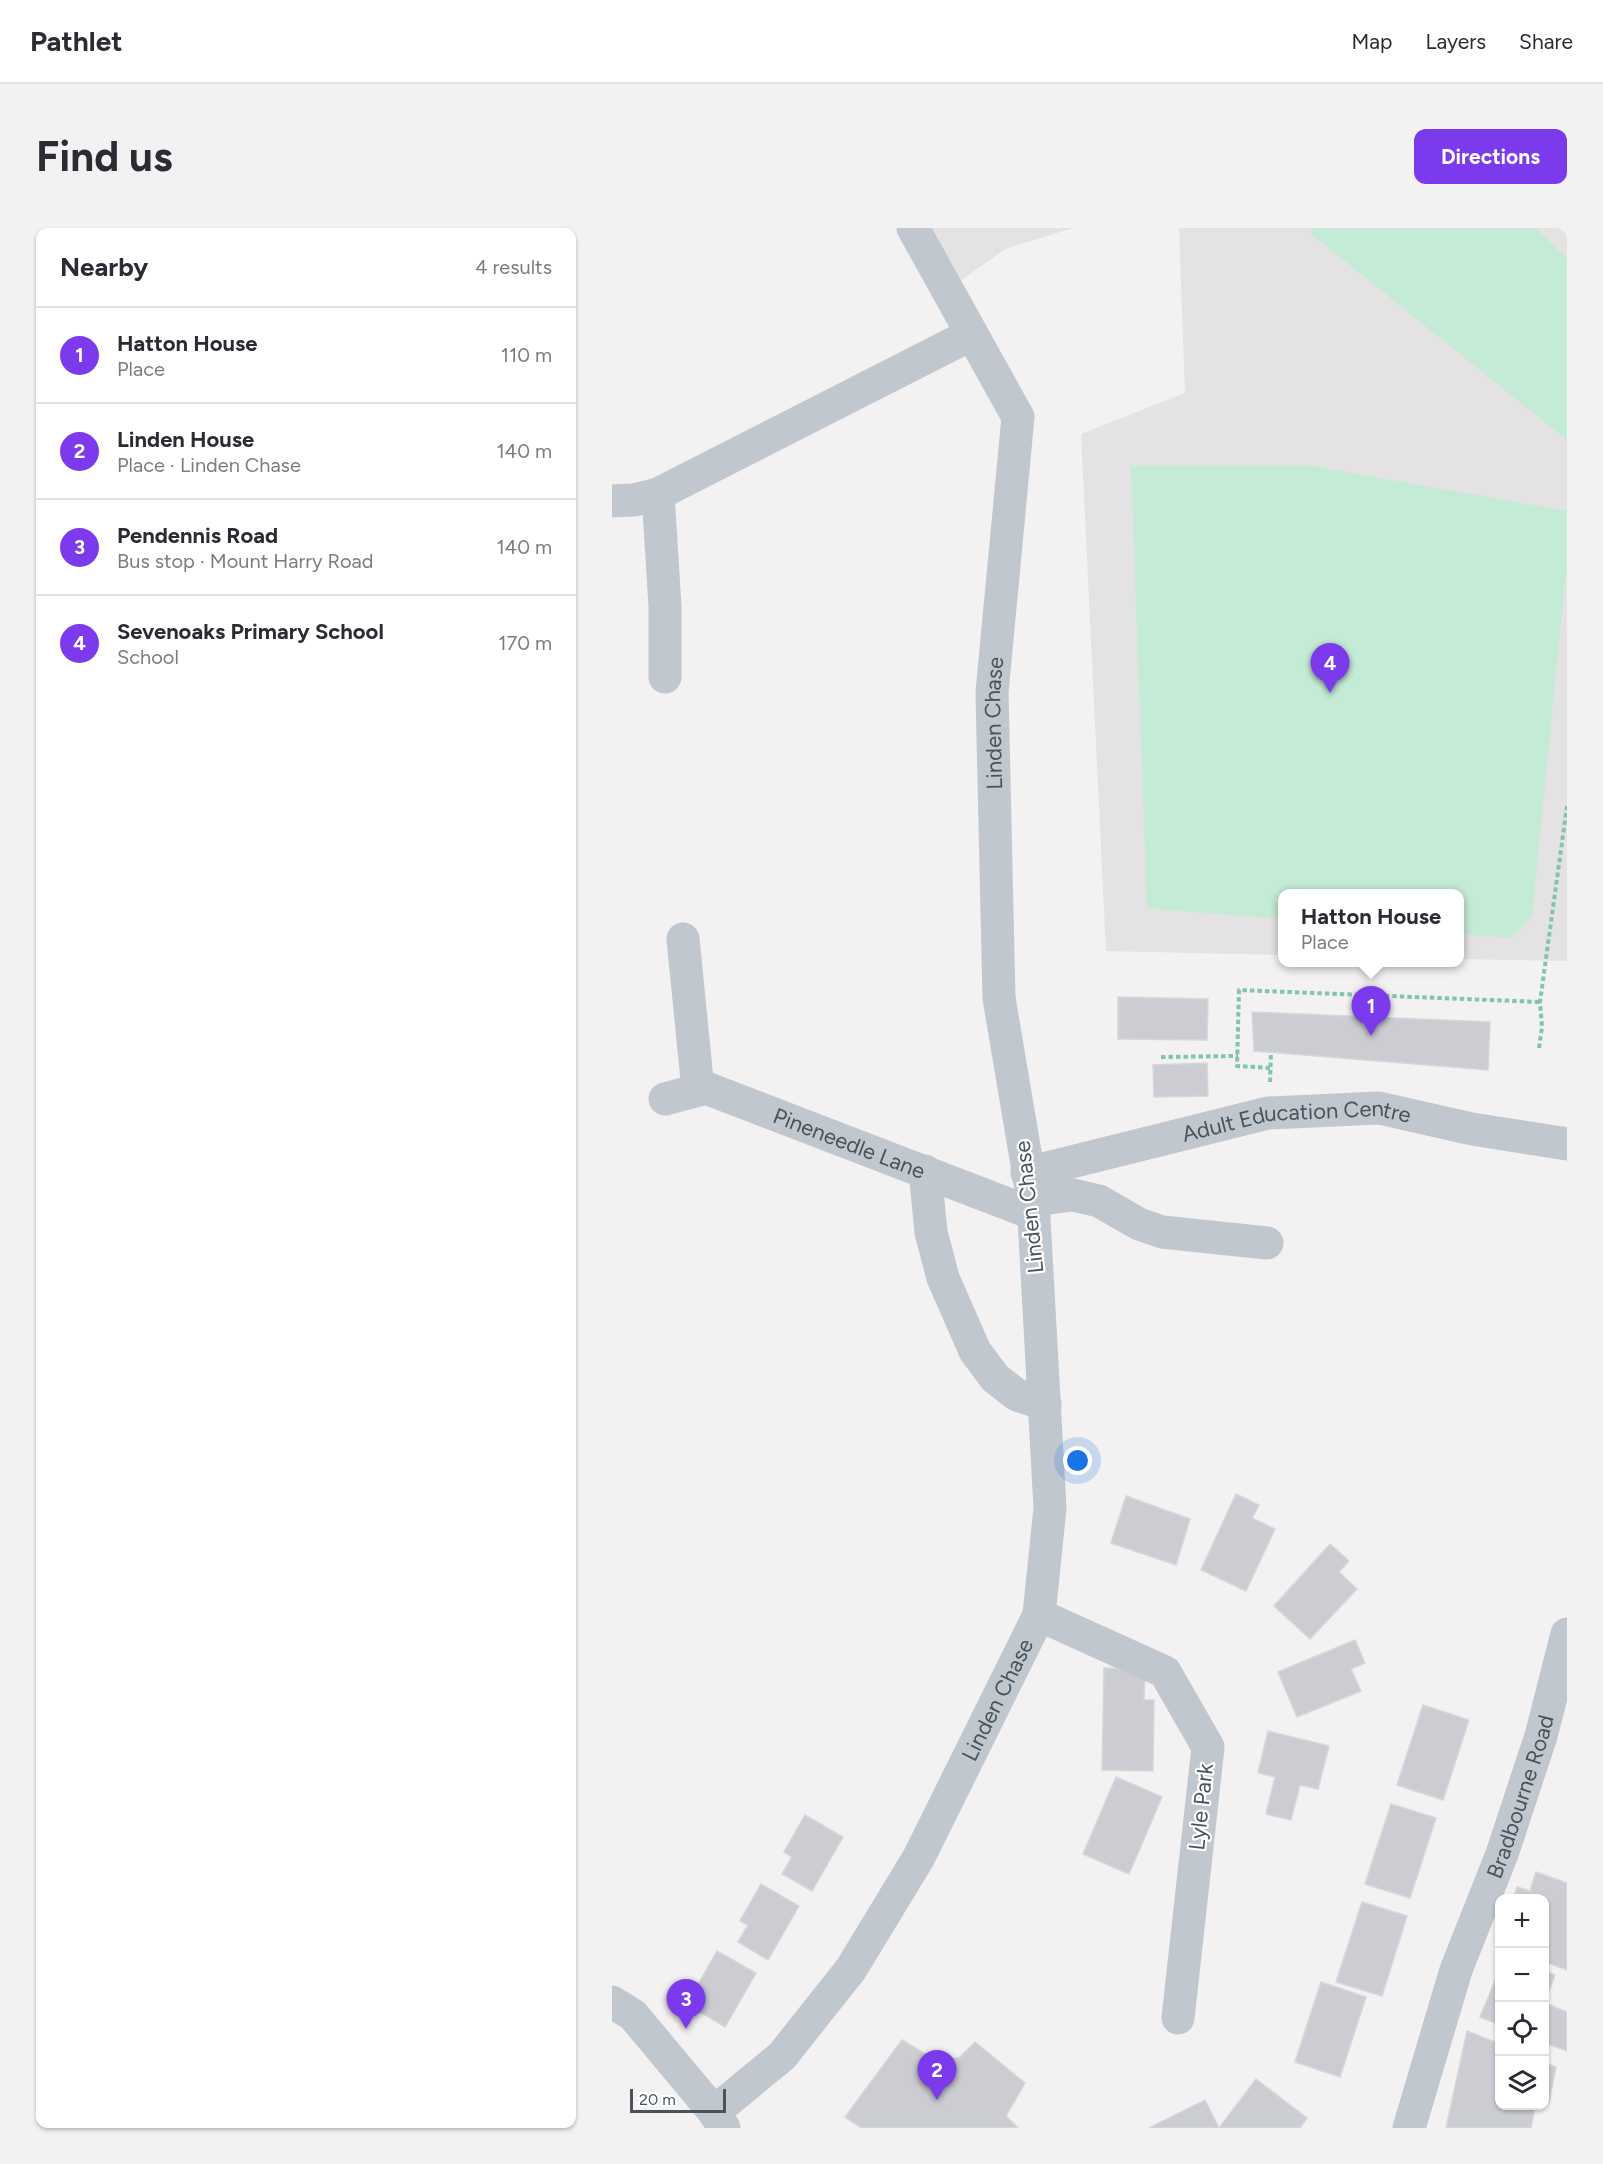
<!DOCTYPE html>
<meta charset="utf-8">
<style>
body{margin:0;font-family:Figtree,sans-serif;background:#f2f2f3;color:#2b2b33}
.controls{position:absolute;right:18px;bottom:18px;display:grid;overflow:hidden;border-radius:12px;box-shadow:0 2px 4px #0004}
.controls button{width:54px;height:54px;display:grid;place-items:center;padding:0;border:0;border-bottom:2px solid #e1e1e2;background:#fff;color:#2b2b33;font:30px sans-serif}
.scale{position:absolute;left:18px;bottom:15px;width:96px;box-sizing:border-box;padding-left:6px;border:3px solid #4a535c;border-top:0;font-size:16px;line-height:21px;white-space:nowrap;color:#4a535c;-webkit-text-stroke:4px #fff;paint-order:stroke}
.you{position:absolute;left:466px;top:1233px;width:21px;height:21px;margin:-15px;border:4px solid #fff;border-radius:50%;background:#1a73e8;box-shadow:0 0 0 9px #1a73e833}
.badge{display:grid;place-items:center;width:39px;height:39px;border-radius:50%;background:#7c3aed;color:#fff;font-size:20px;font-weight:700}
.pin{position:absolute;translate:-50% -50px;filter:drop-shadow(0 2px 3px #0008)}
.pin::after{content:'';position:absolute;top:32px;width:21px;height:18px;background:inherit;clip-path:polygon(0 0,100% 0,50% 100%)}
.popup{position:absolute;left:666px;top:661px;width:186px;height:78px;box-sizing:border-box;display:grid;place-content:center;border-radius:12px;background:#fff;filter:drop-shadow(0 2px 4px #0005);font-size:20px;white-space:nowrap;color:#7c7c81}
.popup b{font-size:22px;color:#2b2b33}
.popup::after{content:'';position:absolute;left:50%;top:100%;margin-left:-12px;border:12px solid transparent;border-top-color:#fff}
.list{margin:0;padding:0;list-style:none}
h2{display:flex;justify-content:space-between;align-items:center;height:78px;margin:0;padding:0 24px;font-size:26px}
h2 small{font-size:20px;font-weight:400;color:#7c7c81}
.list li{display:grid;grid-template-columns:39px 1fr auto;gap:18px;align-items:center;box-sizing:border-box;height:96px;padding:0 24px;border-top:2px solid #e1e1e2}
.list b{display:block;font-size:22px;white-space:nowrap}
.list p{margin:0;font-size:20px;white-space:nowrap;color:#7c7c81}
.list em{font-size:20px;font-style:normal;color:#7c7c81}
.icon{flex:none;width:33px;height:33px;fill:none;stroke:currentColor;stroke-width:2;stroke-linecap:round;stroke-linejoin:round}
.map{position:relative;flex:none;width:955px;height:1900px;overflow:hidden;border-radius:12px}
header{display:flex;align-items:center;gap:36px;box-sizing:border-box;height:84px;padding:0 30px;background:#fff;border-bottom:2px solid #e1e1e2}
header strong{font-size:28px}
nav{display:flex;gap:33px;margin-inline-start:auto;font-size:21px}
.intro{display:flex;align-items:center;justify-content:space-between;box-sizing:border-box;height:144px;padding:0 36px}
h1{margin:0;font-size:42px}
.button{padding:15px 27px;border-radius:12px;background:#7c3aed;color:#fff;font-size:21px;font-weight:700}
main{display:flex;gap:36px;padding:0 36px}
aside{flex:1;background:#fff;border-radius:12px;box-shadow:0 2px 4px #0004}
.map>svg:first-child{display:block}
.education{fill:#e4e2e2}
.green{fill:#c4ebd5}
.building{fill:#cbcdd2;stroke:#d5d7db;stroke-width:1.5}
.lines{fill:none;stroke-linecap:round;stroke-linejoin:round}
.path{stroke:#80c6a7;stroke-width:4;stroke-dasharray:4.5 3;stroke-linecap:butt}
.minor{stroke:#c0c7ce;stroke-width:33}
.labels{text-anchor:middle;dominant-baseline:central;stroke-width:4.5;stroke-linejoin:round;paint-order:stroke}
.street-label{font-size:22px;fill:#4a535c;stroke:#fff}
</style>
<header>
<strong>Pathlet</strong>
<nav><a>Map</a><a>Layers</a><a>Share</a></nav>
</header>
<div class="intro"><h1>Find us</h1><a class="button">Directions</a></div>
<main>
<aside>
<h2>Nearby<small>4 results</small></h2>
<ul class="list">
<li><span class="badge">1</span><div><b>Hatton House</b><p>Place</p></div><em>110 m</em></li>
<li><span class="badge">2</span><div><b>Linden House</b><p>Place · Linden Chase</p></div><em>140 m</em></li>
<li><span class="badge">3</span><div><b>Pendennis Road</b><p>Bus stop · Mount Harry Road</p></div><em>140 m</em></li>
<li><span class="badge">4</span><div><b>Sevenoaks Primary School</b><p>School</p></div><em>170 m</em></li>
</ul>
</aside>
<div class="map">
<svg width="955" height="1900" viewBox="0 0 955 1900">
<rect width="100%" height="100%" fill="#f3f1f1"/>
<g class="education">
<path d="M305,0H461L393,21L341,58Z"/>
<path d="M567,0H955V733L848,731V666H670V727L494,723L469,206L573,165Z"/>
</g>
<g class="green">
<path d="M701,0H924L955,31V212L699,6Z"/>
<path d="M519,238H700L955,283V334L920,688L899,710L848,706V666H670V691L535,680Z"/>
</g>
<g class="building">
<path d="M506,769L596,771L595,812L506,811Z"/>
<path d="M640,784L878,794L876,842L642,823Z"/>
<path d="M595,835L596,868L542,869L541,837Z"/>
<path d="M624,1266L647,1277L640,1290L663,1301L634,1363L589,1342Z"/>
<path d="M514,1268L578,1291L564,1337L499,1315Z"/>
<path d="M718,1316L737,1333L727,1344L745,1361L698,1411L662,1378Z"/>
<path d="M743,1412L753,1435L739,1441L749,1463L685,1489L666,1444Z"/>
<path d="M492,1440L533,1441L532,1472H542L541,1543L490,1542Z"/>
<path d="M811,1477L857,1492L831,1572L785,1557Z"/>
<path d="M656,1503L717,1518L706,1561L688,1557L679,1592L654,1586L663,1549L646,1545Z"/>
<path d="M504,1549L550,1569L517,1646L471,1626Z"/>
<path d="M779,1576L824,1590L798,1670L753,1656Z"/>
<path d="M193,1587L231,1609L200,1663L170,1646L180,1629L172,1624Z"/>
<path d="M924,1644L955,1655V1742L933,1734V1670H901L905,1659L918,1663Z"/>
<path d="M149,1656L187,1678L156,1732L126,1714L136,1697L128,1693Z"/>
<path d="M750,1674L795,1688L770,1768L724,1754Z"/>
<path d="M105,1723L144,1745L113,1799L83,1781L92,1764L84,1760Z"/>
<path d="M888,1741V1797L868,1789Z"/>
<path d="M933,1743L943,1747L933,1773Z"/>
<path d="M709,1754L754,1769L728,1849L683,1834Z"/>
<path d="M933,1775L955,1784V1823L933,1815Z"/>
<path d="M855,1803L888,1816V1878H923L919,1900H834Z"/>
<path d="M290,1812L320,1830H347L363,1814L413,1855L394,1888L406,1900H250L233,1889Z"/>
<path d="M933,1835L944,1839L937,1874L933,1873Z"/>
<path d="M644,1851L695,1890L688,1900H607Z"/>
<path d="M593,1872L607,1900H537Z"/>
</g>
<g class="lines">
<g class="path">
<path d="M927,820L930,799L928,774L955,578"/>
<path d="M549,829L626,828"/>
<path d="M658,840L625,838L627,762L928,774"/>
<path d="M658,854L659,824"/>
</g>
<g class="minor">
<path d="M46,266L53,378V449"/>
<path d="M0,273L22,272L46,266L360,106"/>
<path d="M71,711L86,862"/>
<path id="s1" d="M53,871L94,860L422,986"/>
<path d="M313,943L319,1004L331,1050L363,1123L383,1150L405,1167L433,1176"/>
<path id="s2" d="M415,945L656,885L767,880L860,901L955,916"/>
<path d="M421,972L461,967L487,973L527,996L550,1004L655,1015"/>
<path d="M427,1387L553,1444L596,1519L566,1790"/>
<path d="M0,1774L21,1787L102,1884L112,1900"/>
<path id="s3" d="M102,1884L170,1828L239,1741L307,1629L427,1387L438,1280L421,972L387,770L380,464L406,189L301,0"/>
<path id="s4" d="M797,1900L844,1742L890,1626L929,1508L955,1406"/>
</g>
</g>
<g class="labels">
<g class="street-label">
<text stroke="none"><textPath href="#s3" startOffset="1496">Linden Chase</textPath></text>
<text stroke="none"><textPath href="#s2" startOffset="276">Adult Education Centre</textPath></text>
<text stroke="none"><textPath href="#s1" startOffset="196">Pineneedle Lane</textPath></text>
<text transform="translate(417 979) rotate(-96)">Linden Chase</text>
<text stroke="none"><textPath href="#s3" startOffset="506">Linden Chase</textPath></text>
<text stroke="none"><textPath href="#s4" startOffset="350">Bradbourne Road</textPath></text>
<text transform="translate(589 1579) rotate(-84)">Lyle Park</text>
</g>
</g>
</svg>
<div class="controls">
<button>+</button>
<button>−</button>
<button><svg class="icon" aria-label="locate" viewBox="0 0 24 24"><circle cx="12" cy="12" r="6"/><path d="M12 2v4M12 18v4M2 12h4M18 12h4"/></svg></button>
<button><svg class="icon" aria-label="layers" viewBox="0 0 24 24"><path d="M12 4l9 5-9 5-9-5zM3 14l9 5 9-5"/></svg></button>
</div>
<div class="scale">20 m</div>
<div class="you"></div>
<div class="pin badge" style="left:759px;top:808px">1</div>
<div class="popup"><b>Hatton House</b>Place</div>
<div class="pin badge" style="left:325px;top:1872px">2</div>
<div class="pin badge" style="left:74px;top:1801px">3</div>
<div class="pin badge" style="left:718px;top:465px">4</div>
</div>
</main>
